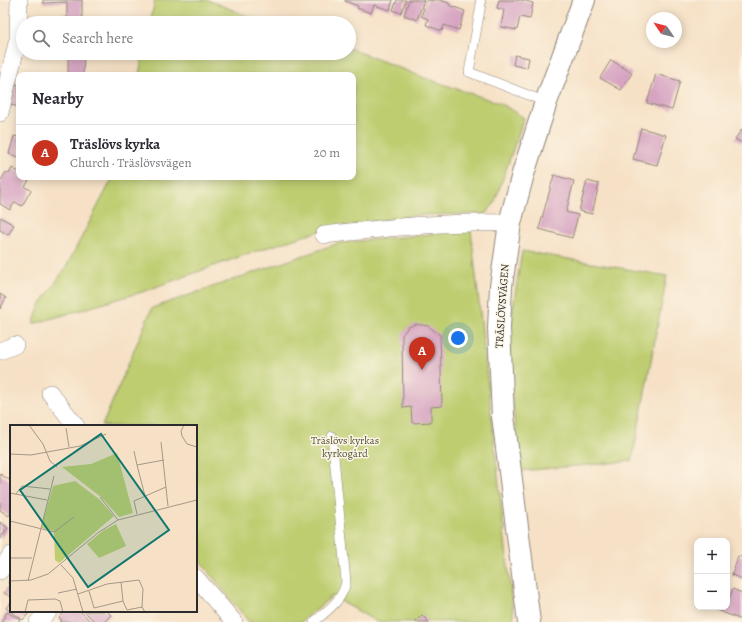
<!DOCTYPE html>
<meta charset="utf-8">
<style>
body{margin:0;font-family:Alegreya,serif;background:#f2f2f3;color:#2b2b33}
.controls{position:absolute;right:12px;bottom:12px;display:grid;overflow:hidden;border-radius:8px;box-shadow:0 2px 10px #0003}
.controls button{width:36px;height:36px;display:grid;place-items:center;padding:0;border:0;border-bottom:1px solid #e1e1e2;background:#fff;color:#2b2b33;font:20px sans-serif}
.compass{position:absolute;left:646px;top:12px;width:36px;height:36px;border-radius:50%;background:#fff;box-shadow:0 2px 10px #0003;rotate:305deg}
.you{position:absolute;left:458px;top:338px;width:14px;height:14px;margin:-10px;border:3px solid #fff;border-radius:50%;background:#1a73e8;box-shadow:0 0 0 6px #1a73e833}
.badge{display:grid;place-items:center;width:26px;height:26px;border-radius:50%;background:#c8321e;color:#fff;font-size:13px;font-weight:700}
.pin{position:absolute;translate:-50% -33px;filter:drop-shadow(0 1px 2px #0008)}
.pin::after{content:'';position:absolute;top:21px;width:14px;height:12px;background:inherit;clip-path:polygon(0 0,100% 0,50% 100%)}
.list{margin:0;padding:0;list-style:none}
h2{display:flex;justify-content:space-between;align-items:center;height:52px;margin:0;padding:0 16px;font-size:17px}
h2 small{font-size:13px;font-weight:400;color:#7c7c81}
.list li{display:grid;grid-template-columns:26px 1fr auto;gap:12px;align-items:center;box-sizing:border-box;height:56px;padding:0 16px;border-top:1px solid #e1e1e2}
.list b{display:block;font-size:15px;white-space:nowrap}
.list p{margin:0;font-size:13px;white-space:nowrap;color:#7c7c81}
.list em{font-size:13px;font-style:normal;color:#7c7c81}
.icon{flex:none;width:22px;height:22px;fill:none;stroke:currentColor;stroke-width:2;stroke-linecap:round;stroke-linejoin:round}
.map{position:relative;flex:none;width:742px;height:622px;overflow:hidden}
.search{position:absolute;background:#fff;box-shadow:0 2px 10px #0003;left:16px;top:16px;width:340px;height:44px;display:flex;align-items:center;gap:10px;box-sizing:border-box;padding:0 14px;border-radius:22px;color:#7c7c81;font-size:15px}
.panel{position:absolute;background:#fff;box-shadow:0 2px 10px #0003;left:16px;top:72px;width:340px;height:108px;border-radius:8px}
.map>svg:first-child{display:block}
.green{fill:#bdcd70;stroke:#747c4e}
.building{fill:#d6a3c1}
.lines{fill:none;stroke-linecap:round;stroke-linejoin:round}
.lane-casing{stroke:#908678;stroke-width:10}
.street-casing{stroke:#908678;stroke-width:18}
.secondary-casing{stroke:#908678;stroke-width:24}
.lane{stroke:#fff;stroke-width:9}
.street{stroke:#fff;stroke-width:17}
.secondary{stroke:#fff;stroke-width:22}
.labels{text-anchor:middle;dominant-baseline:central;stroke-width:3;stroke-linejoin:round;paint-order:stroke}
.street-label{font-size:11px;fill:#2b2b2b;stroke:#fcf5e5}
.park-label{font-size:11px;fill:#50543c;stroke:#fcf5e5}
.inset-road{fill:none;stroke:#a59888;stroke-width:1}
.view{fill:#0f766e;fill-opacity:0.15;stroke:#0f766e;stroke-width:2}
.inset-edge{fill:none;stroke:#2b2b2b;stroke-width:2}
</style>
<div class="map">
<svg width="742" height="622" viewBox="0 0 742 622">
<rect width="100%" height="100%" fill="#fcf5e5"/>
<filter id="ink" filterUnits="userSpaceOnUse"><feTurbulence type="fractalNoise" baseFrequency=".025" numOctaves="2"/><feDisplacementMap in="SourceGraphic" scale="8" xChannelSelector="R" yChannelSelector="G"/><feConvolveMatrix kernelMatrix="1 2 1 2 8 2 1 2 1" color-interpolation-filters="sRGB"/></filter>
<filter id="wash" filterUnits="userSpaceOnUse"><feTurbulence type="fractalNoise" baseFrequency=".012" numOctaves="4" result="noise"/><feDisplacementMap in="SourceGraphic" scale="16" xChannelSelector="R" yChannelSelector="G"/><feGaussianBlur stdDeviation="0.9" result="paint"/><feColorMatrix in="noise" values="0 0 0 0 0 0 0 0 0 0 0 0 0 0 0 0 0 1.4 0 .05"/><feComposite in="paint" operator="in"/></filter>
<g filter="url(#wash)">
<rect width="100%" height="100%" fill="#f6e1c6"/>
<g class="green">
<path d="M155,0H208L265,23H150Z"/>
<path d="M349,48L425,78L502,104L524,118L494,204L485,214L417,215L326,229L250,253L142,292L33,324L40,305L65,269L113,177H353V75H139L143,53H349Z"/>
<path d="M471,230L514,622H377L332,596L301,622H249L196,556V426H102L152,308L339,243Z"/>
<path d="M522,251L667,276L632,461L520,471L509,372V333Z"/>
</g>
<g id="blocks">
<g class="building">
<path d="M43,0H82V23H62V18H67V2L43,3Z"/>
<path d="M345,0H393L390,10L374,5L371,13L357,8L358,6L345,1Z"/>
<path d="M397,0H406L401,13L393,10Z"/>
<path d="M409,0H424L417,20L404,15Z"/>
<path d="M427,0L433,1V0H440L449,3V5L465,11L459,30L444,25L442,31L426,25L428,19L421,16Z"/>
<path d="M499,0H522L533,3L530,19L520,17L517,30L501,27L504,10L497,8Z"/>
<path d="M68,55H84L83,75H68Z"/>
<path d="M515,55L529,58L527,68L513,65Z"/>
<path d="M611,60L632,73L621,90L600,78Z"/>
<path d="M656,74L680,81L672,110L647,103Z"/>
<path d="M16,84L19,85V107L11,105Z"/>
<path d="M641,128L666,135L657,165L633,159Z"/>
<path d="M742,129V143L735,139Z"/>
<path d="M14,136L19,137V157L9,154Z"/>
<path d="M12,168L19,172V177H28L30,178L25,187L31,190L22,206L15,202L10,210L0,204V182L6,172L9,174Z"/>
<path d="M554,175L574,181L566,212L578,215L572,238L539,229Z"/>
<path d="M587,181L599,184L592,214L579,211Z"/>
<path d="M0,217L14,225L8,235L0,230Z"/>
<path d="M0,294L6,298L0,309Z"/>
<path d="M416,324L428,326L440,335L442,406L431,407V422L412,423L411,407L403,408L402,335L408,327Z"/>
<path d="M0,474L11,481V513L9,516L0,510Z"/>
<path d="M0,522L8,528L0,539Z"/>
<path d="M738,556L742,557V579L732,575Z"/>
<path d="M11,577V597L4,593L10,584L8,583Z"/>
<path d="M733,589L742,593V620L709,607H727V600L728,601Z"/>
<path d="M11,602V611H26L29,613L23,620L6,608Z"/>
<path d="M66,611L69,613L71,611H80L91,622H60L62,620L59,618Z"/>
<path d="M84,611H107L111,615L104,622H95Z"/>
<path d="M7,612L21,620L20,622H1Z"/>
<path d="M422,615L429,622H415Z"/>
</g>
</g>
</g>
<g filter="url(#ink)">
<use href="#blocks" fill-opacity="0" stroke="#908678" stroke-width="1"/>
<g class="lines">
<g class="lane-casing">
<g id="lane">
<path d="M480,0L481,4L469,72L546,102"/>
<path d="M314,622C328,610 342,601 346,582L332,436"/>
</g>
</g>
<g class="street-casing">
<g id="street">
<path d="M0,113L18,39L19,0"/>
<path d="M324,235C386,228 447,221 510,223"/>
<path d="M0,351L15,345"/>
<path d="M50,393L76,426"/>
<path d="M0,571L11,555"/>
<path d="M196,578L234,622"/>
<path d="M38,622L49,611"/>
</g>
</g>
<g class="secondary-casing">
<path id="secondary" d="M529,622L503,416L499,328L501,286L510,223L523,174L546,102L584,0"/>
</g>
<use href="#lane" class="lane"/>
<use href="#street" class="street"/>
<use href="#secondary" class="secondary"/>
</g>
</g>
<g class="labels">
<g class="street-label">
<text transform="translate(502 306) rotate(-86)">TRÄSLÖVSVÄGEN</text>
</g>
<g class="park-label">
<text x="345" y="440">Träslövs kyrkas<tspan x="345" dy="13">kyrkogård</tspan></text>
</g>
</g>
<g transform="translate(10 425)">
<rect width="187" height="187" fill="#f6e1c6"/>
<path d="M107,28L123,88L109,92L91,72L52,42L81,39ZM65,56L90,75L104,91L49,138L45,135L44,106L31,103L43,61ZM106,99L116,121L89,133L77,119L94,105Z" fill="#bdcd70"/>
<path class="inset-road" d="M19,0L33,19L40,36L47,42M174,0L171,6L172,11L177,19L187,22M56,3L59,22M151,17L158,81M124,26L127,40M0,29L21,30L70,21L96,9M0,68L37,75M6,69L12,61L40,64M135,71L127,40L154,35M90,72L108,95M127,89L124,76L156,62M0,96L44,107L64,92M0,133H22M51,140L63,153L73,187M0,156L21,155L38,149L89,107L108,95L187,75M18,156L44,51M111,157L113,176M79,166L84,183L113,176L117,185L132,182M48,168L67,164M68,169L97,159L129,155L133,164L132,182L135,187M15,187L18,175L45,174L50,176L53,187"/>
<path class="view" d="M91,9L159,105L78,162L10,65Z"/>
<rect width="187" height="187" class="inset-edge"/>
</g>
</svg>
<div class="controls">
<button>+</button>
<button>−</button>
</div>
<svg class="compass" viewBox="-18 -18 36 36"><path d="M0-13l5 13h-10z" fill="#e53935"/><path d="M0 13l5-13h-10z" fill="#7c7c81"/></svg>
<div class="you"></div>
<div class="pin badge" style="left:422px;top:370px">A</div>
<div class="search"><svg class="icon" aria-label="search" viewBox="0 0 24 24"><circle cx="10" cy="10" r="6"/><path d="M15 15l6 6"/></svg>Search here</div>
<section class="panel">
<h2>Nearby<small></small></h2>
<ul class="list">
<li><span class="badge">A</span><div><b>Träslövs kyrka</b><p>Church · Träslövsvägen</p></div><em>20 m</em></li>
</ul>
</section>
</div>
